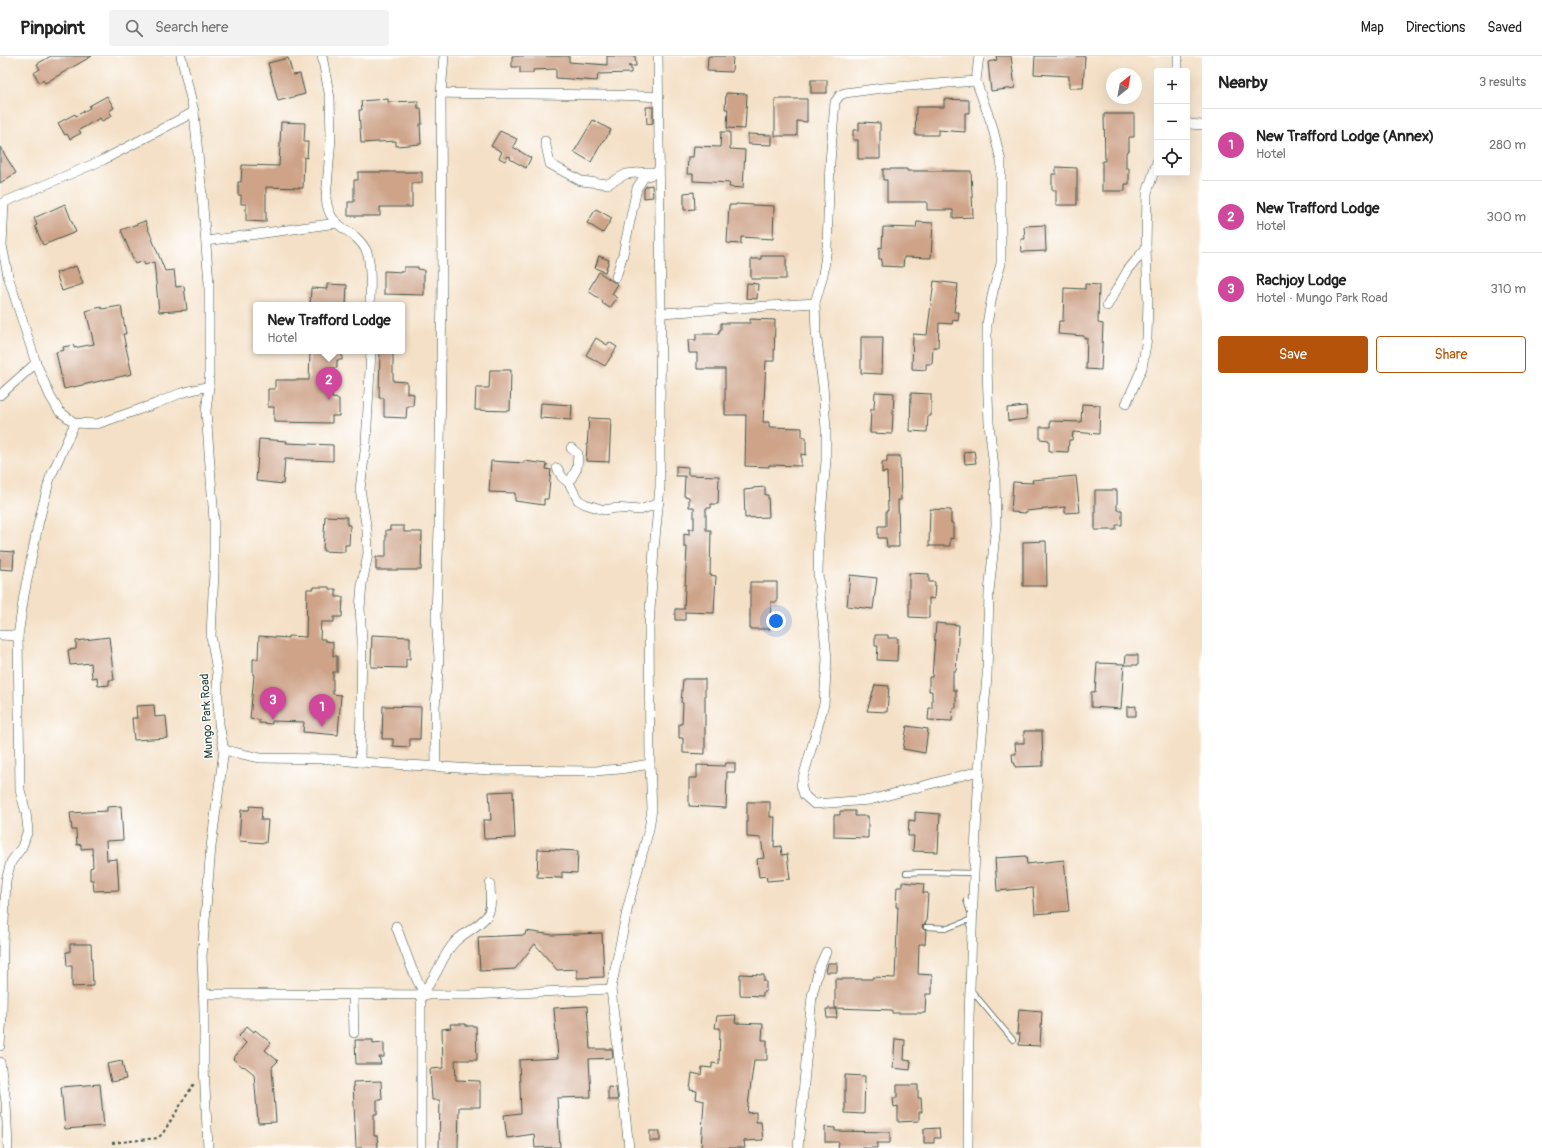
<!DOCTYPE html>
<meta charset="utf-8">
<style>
body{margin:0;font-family:Pangolin,sans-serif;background:#f2f2f2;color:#222}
.controls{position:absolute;right:12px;top:12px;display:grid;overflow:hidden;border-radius:4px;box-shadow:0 4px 16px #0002}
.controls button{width:36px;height:36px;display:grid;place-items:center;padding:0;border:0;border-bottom:1px solid #e0e0e0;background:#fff;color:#222;font:20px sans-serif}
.compass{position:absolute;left:1106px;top:12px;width:36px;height:36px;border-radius:50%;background:#fff;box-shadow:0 4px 16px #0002;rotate:31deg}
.you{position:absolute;left:776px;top:565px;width:14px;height:14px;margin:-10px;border:3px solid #fff;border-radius:50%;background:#1a73e8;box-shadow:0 0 0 6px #1a73e833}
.badge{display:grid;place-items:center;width:26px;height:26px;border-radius:50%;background:#b45309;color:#fff;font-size:13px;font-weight:700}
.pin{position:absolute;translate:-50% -33px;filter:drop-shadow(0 1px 2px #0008)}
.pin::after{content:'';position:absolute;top:21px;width:14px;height:12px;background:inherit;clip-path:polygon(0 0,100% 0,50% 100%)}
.popup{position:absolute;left:253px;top:246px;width:152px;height:52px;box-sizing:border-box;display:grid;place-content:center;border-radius:4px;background:#fff;filter:drop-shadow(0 1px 3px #0005);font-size:13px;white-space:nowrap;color:#767676}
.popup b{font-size:15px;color:#222}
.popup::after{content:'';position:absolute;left:50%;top:100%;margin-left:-8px;border:8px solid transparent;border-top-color:#fff}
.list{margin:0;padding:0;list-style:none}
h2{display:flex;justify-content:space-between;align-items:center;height:52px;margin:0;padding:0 16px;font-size:17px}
h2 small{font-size:13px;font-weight:400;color:#767676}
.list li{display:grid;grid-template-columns:26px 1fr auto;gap:12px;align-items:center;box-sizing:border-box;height:72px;padding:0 16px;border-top:1px solid #e0e0e0}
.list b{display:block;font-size:15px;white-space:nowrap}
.list p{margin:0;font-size:13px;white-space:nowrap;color:#767676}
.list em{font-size:13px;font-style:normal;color:#767676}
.actions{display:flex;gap:8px;padding:12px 16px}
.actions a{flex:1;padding:9px 0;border:1px solid #b45309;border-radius:4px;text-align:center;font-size:14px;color:#b45309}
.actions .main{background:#b45309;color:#fff}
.icon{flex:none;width:22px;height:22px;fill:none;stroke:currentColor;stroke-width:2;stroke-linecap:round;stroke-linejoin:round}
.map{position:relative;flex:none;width:1202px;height:1092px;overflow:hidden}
header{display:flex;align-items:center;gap:24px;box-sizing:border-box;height:56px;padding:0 20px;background:#fff;border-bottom:1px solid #e0e0e0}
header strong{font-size:19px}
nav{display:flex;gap:22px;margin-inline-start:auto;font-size:14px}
.search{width:280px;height:36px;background:#f2f2f2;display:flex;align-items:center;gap:10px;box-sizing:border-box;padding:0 14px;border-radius:4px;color:#767676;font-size:15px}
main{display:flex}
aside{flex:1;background:#fff}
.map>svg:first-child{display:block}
.building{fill:#cea388}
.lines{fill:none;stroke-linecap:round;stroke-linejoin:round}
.service-casing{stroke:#3f554a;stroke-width:6}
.minor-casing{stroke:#3f554a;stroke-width:10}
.path{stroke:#3f554a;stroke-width:2;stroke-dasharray:3 3;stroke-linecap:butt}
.service{stroke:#fff;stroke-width:4.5}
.minor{stroke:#fff;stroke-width:9}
.labels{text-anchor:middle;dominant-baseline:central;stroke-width:3;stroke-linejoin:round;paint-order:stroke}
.street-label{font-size:12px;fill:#1f3d34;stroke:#fff}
</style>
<header>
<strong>Pinpoint</strong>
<div class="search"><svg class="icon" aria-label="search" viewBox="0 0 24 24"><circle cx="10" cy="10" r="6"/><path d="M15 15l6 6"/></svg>Search here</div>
<nav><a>Map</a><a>Directions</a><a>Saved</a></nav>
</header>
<main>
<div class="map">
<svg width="1202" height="1092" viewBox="0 0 1202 1092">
<rect width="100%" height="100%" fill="#fff"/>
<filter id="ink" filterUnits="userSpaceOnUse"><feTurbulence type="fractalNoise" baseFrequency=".025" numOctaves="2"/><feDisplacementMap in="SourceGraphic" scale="8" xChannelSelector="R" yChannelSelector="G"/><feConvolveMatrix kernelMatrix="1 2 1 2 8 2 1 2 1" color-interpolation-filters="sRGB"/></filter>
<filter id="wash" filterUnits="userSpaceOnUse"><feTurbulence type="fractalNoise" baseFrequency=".012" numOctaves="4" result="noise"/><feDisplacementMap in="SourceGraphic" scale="16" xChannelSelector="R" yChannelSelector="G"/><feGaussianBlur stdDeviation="0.9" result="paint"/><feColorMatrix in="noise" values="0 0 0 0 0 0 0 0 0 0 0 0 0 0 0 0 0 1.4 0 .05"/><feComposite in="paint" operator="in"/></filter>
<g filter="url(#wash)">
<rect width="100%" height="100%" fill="#f4e0c6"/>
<g id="blocks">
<g class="building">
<path d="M51,0H92L45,27L43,24L39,26L34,17L40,13L37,8Z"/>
<path d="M512,0H569V6L607,9V0H635L636,10H628L631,11V17L598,18L597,25L556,22V13L533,14V17H520V11H512Z"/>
<path d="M710,0H733L732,16L707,15L708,1Z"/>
<path d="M996,0H1011L1015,32L991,35L988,6L997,4Z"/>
<path d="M1035,0H1085L1083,32H1069V20L1034,18Z"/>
<path d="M288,2L293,19L300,18L305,38L278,45L268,7Z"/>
<rect x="811" y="24" width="16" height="13"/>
<path d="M726,37L747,38L745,73L727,72L728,53H725Z"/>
<path d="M107,40L114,52L109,55L112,60L102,65L100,62L79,74L81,77L70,83L67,78L65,79L58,67L75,58L76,60L90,52L89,50Z"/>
<path d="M388,43V46L418,45V52H421L422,68H420L421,88L396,90V85L361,87L359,54H362L361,45Z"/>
<path d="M775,43H807V66L797,65V80H775Z"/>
<path d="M944,43L969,44V57H965V76L938,74V79H915L916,51H944Z"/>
<path d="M646,51H653V67L647,68Z"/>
<path d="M1104,58H1134V81H1129V95L1126,96V112H1129V128H1125V135H1102V105H1105Z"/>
<path d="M593,64L611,74L605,84L604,83L591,106L574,96Z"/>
<path d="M281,66L305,67L304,86H308L307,102L304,101L303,132L266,131V166L246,165V148H241V139H238V126H241L242,109L279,110Z"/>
<path d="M859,66L880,67V103H858V84H853V74H859Z"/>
<path d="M500,75L517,83L513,91L531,102L526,112L510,103L511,101L508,100L505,105L499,102L502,96L491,90Z"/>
<path d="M721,76H730V93L745,94L743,132L729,131L730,127L693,125V118H687L688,101H693L694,90L720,91Z"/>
<path d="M748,78L772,79V89L748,88Z"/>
<path d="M0,91L16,117L0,127Z"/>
<path d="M1056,111L1077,112V149H1056V134H1052V118H1056Z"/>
<path d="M883,113H907V115H971L973,161L953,162V154H927V146H887V124H883Z"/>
<path d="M358,116H422V127H412V151H380V160H348V146H354V124H358Z"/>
<path d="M652,129L653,141L644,142V133L646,130Z"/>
<path d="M694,136L695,153L684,154V137Z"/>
<path d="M65,148L76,176L43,189L35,170L37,169L34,162Z"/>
<path d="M736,148L774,150L773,183L741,181V188L727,187L729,149H736Z"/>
<path d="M596,153L612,162L603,177L587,167Z"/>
<path d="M145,165L165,215L174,214L176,231L184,230L187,254L159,256L154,206L145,209L143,205L135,208L121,174Z"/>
<path d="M917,166L933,167L931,202L904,201L903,211L881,210L882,203H879V191L882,192L883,171L916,172Z"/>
<path d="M1045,169L1046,195L1022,196L1021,183H1025L1024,170Z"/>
<path d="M599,200L609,204L605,216L595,212Z"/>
<path d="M761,200H786V223H751V203H761Z"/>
<path d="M76,210L83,228L62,235L56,217Z"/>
<path d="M404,211H418V213L424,214V239L384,238V215L404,216Z"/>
<path d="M599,216L612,225L618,228L612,238L617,242L610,252L602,247L603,245L588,235Z"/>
<path d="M934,225L958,228L954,256H959L958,265L953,264L952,268L939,267L938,291H933L932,308H926V314L912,313L913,278L927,279Z"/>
<path d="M747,227L758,228L757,243L746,242Z"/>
<path d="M327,228L347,229L346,249H310L311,232L327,233Z"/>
<path d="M1085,228L1099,229L1098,267L1103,268L1101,314L1086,313L1087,282H1084V280L1058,278L1059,265H1063L1064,232L1085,233Z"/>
<path d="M121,250L126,278H123L132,318L64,333L56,296L64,294L63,291L74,289V292L94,288L86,255L101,251L102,253Z"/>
<path d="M750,263L775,264L774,305H766L763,366H769V371L802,372V381H806V399L801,398V410L769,409V411L745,410L746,359H725V313H697V297H689L688,284H696V278H719V274H721V267H750Z"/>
<path d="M861,281H883L882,318L861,317Z"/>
<path d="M596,282L607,289L609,286L617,291L605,310L586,299Z"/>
<path d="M315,295H342V304H337V312H333L332,342L339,343V360H332V367L274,366V351H268V333H275V324H309L310,296Z"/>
<path d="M380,295H393V325L407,326V337L414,338L413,350H407L406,362L384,361V342H379Z"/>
<path d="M490,314H511L510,355L475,354L476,332H489Z"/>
<path d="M875,336L894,337L892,378L870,377L871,353H874Z"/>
<path d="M911,337L931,338V360H928L927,376L910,375Z"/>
<path d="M541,347L572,349L571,364L540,362Z"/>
<path d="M1082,348L1100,349L1099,378L1073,376L1072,384H1069L1068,396L1049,395V384L1040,383V371H1050V365L1081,366Z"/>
<path d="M1026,350L1027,363L1008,365L1007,352Z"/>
<path d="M589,362L611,363L609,406L586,405Z"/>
<path d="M259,383L287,385L286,387L333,389V405L285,403L283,428L256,425Z"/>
<path d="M974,395L976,407L965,408L964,396Z"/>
<path d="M887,400H900L901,444H898L899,491H887L886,482H878V470H886V455H888L887,416L882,417V406H887Z"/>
<path d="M491,405L524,407V405L547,408L546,413L551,414L548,443H544V449L515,445V437L489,436Z"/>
<path d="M676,410L688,411V419L719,420L718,448H711V452H706V474H711L710,519L716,520L714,557L685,556V564H675V553H684L687,491H684V478L689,479V473H694V451H689V441L684,440L685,420H676Z"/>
<path d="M1076,420L1080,456L1065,457V451L1026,455V457L1011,456L1013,426L1033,427L1032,424Z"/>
<path d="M765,431V439H768L769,461L745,462L744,434L753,433V432Z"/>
<path d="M1095,434H1117V454H1122V469H1116V474H1095Z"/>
<path d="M930,453L951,454V467H953V483L950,482V490H929Z"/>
<path d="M325,460L347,461V469H350L349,489H345V496L323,495Z"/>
<path d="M390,470H404V476H422L421,514H376V501H386V474H390Z"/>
<path d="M1046,485L1047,530H1023V486Z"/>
<path d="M0,495L14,496L13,514L0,513Z"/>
<path d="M909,517L929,518V526H935L934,543L929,542V562L909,561Z"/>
<path d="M850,519L877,522L873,553L847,550Z"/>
<path d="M750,526H777V546H771L770,573H750Z"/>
<path d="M314,531H329V533H336V541H343L342,561H334V566H321L320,583H325V585L333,586V600H337V616H333V638L341,639L338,679L303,676L304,666L272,665V668L259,667V664L250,663L254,619H253V603H258L259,580L288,582V580L306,581L307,533H314Z"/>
<path d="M936,567L959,569L956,615H953V634H956V652H953L952,665L928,664L929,652H932V635H929V621H932Z"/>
<path d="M372,579L410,581V603H406V612L371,611Z"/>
<path d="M875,579H888V582H898L897,605L877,604L878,590H875Z"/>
<path d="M109,581L114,624H109V629L98,630L97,621L92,622L91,607L70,609L68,594L76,593V585Z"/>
<path d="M1126,599H1138V609H1125Z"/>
<path d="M1097,607L1124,608L1121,653L1091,651V636H1095Z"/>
<path d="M683,623H705V698L683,697V682H679V668H682L683,647L681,646Z"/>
<path d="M875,629L889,630L887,656L867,655Z"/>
<path d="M154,649L155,661L166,660L168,682L134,684L132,662H137L136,650Z"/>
<path d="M383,650L421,651L420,683H410V691L393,690V683H382Z"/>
<path d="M1136,650V660H1127V651Z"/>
<path d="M907,670L928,673L925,697L903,693Z"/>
<path d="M1024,675H1042L1043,710L1015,711V707H1013L1012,698H1016L1015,687H1024Z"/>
<path d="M726,707H735V716H727L726,752L689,750V722H697V709L725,710Z"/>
<path d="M513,735L515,782L484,783L483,764H491L489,736Z"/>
<path d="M747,746H770V761H775L774,791L781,790L782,799L787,798L790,823L767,825L766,820L759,821L757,803L764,802L761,782L747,781Z"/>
<path d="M121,750L123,784L106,785L107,804L117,803L119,834L94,835L93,824H90V812L93,811L92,792L81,793V788L77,789L76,774H72L70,757L107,755V751Z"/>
<path d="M250,750L262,751L261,764H268L266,787L239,785L241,754H249Z"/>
<path d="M840,755H855V760H868V782L834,781V759H840Z"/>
<path d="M915,756L940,758L938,796L913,795L914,780H908L909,764L915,765Z"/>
<path d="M538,793L578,795L577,817L562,816V822L537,821Z"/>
<path d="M1026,800L1027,808L1064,804L1069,855L1035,858L1033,832L997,835L995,802Z"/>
<path d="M902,826L924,828L923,837H928L926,867L922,870L923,873L926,875L925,888H919L918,918L932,919V938H926L925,957H892V954L835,952V923H872L873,921L895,922L898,851H896L897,831H902Z"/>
<path d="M526,875L553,879L602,877L604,921L577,922V913L557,914L535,888L515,913L480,915L478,881L525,879Z"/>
<path d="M70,888H91L93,930L72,931V910H67L66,896H70Z"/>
<path d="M828,907H837V916H826Z"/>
<path d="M740,918L764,919V925H766V936H763V940L740,939Z"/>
<path d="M587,950L590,993H612L613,1002L589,1003L591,1041L557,1042L560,1091L535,1092L534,1078L507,1082L504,1059L521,1057L519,1004L558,1002L554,952Z"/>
<path d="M826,953H836L837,962H827Z"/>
<path d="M1019,953L1042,955L1040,990L1019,989L1020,978H1017Z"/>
<path d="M736,959L735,967L763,968L762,984H767V1004H754L747,1057L756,1056V1066H761L763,1084L744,1085L745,1092H701L704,1045L696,1043L697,1035L690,1034L692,1017L701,1019L702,1011L712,1012V1007L719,1008L720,972H715L717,960Z"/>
<path d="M450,968H466V970H476L477,1004H455L456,1024L480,1025V1051H459L458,1092H439L440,1044H432L430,1013L443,1012L442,973L451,972Z"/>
<path d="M247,970L254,976L255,974L271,987L265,994L278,1005L272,1011L276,1066L258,1067L254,1018L244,1010L243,1011L233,1003L246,987L239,980Z"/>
<path d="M895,983L905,984L904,1004L911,1005L910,1014L893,1012Z"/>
<path d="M355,984H373V988L384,987V1001H379L381,1008H356Z"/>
<path d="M122,1005L126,1023L111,1026L107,1008Z"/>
<path d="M845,1019L865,1020L864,1058L845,1057Z"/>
<path d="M381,1025L382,1044H377V1058H374V1080H377L378,1092H356L353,1026Z"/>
<path d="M100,1028L104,1070L65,1073L61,1031Z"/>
<path d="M897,1029H918V1042H921L922,1056H919V1065L898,1066V1050L894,1051L893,1042H897Z"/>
<path d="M608,1031L616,1032L618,1044H608Z"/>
<path d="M825,1071L835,1072V1075L890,1076V1087H877V1092H838L839,1086H825Z"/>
<path d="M939,1072L940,1082H934V1087H924V1073Z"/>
<rect x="650" y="1075" width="10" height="10"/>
</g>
</g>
</g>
<g filter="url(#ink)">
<use href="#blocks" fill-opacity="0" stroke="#3f554a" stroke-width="1"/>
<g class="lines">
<g class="service-casing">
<g id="service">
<path d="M906,817L923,816L974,817"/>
<path d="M966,844L970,856"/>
<path d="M926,871L948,872L972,863"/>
<path d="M971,934L1013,984"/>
</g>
</g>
<g class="minor-casing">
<g id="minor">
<path d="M181,0L194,56L203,151L209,227V330L206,355L214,464V516L211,580L217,615L219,668L224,694L211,791L202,900L204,954V1011L208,1092"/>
<path d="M322,0L330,42L331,82L326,142C329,175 354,171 366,194C372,205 370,236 370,249"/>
<path d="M1178,0V15"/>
<path d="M976,25L882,32L845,37L840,39L835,46L830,106L827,191L823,219L815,247L816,277L823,330L826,373V405L819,478L818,518L827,602L824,648L801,729L804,739L814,748L870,744L979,715"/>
<path d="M441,37C513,39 586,37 658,41"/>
<path d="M1187,66L1189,68L1202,69"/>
<path d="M545,85L550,108L581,125L608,128L626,118L646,116H659"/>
<path d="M4,147L2,189L8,220L36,307L50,340L59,355L75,367L97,368L155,348L181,337L209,330"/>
<path d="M0,148L103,104L194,56"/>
<path d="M206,185L337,167"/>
<path d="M616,221L623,198L637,132L644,121L654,118"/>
<path d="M1107,250L1128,214L1146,192"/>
<path d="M661,257L815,247"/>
<path d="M0,339L36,307"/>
<path d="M1126,348L1142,312L1147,282L1148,244L1146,192L1147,137L1157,106"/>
<path d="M571,392L578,398L577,412L569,427L578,444L585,448L604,454L616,452L640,454L659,447"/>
<path d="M557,412L562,421L569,427"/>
<path d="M0,579L18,580"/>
<path d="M224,694L260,702L330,703L360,706L490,714L595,715L620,713L650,708"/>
<path d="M360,706L362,584L360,552L362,528L368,498L367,474L360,433L366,388L371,295"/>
<path d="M436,711L435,651L439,603L436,560L439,473L442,227L441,37L444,0"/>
<path d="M396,870L412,913C415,918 417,925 421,931V1092"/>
<path d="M203,938L468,939L611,933"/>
<path d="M353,939L354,977"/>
<path d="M421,940C426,932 432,925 436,917C442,906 445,898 453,888C462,877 477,872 486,861C493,853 490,838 490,828"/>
<path d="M0,990L2,959L3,887L6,824L11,806L22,791L28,774L26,757L20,734L18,580L24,539L38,469L50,422L75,367"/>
<path d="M0,1006L6,1046L8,1092"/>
<path d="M629,1092L611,933L628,850L649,773L652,753L650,708L649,570L654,493L660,431V348L661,257L658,0"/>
<path d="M798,1092L812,940L819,912L826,896"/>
<path d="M968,1092L969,961L974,817L979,715L987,620L989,536L996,469L995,421L989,367L987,313V268L993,235L1001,208V105L992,69L976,25L979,0"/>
</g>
</g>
<path class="path" d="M112,1087L158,1082L163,1077L195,1026"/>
<use href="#service" class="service"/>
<use href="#minor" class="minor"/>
</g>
</g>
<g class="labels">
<g class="street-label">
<text transform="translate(207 660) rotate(-93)">Mungo Park Road</text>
</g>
</g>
</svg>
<div class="controls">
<button>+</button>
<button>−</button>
<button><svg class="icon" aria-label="locate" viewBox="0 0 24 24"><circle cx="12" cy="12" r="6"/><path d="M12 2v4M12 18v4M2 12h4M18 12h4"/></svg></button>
</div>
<svg class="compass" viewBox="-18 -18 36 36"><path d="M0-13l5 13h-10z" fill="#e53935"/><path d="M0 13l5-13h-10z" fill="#767676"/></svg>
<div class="you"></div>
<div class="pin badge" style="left:322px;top:671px;background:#d1479c">1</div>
<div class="pin badge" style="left:329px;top:344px;background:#d1479c">2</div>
<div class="popup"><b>New Trafford Lodge</b>Hotel</div>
<div class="pin badge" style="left:273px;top:664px;background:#d1479c">3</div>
</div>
<aside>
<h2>Nearby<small>3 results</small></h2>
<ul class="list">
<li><span class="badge" style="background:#d1479c">1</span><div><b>New Trafford Lodge (Annex)</b><p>Hotel</p></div><em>280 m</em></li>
<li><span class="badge" style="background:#d1479c">2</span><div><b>New Trafford Lodge</b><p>Hotel</p></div><em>300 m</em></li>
<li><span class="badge" style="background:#d1479c">3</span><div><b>Rachjoy Lodge</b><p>Hotel · Mungo Park Road</p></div><em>310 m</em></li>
</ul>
<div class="actions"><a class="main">Save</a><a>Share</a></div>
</aside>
</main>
